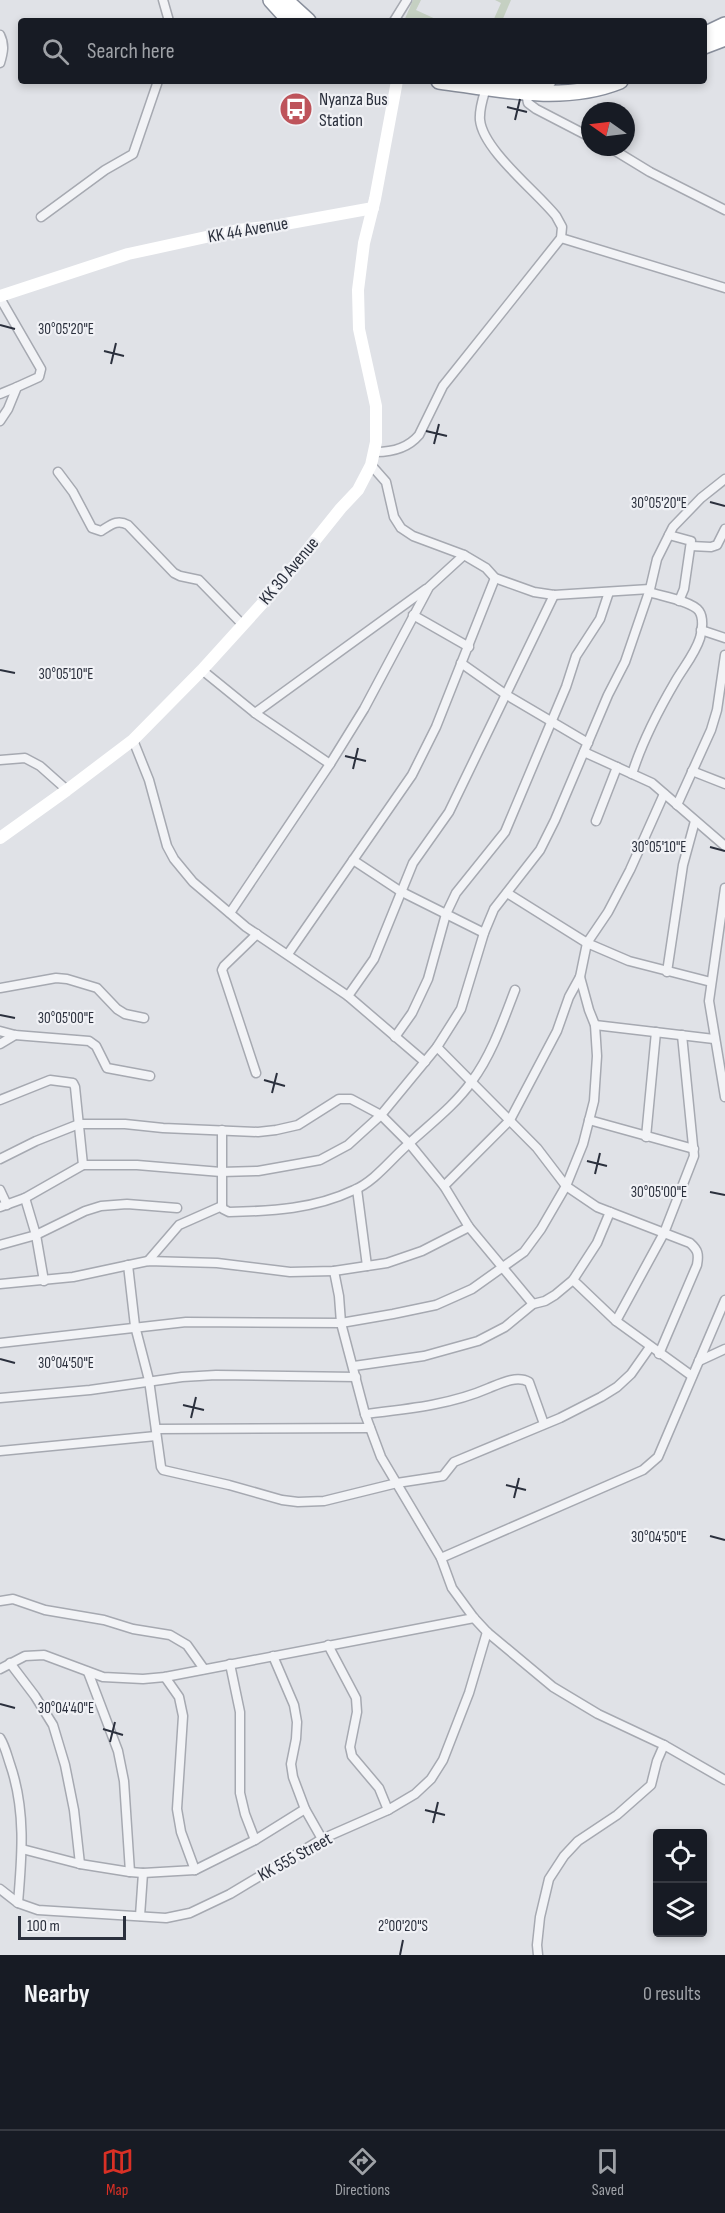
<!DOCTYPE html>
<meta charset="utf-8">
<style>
body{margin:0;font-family:"Sofia Sans Condensed",sans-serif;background:#242831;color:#f1f3f6}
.controls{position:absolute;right:18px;bottom:18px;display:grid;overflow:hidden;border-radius:6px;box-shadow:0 3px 9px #0003}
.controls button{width:54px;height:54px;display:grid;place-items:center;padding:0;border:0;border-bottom:2px solid #363941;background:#171b24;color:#f1f3f6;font:30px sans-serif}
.compass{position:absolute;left:581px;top:102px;width:54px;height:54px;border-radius:50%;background:#171b24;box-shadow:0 3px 9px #0003;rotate:284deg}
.scale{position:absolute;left:18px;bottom:15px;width:108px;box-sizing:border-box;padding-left:6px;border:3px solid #2b303d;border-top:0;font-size:16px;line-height:21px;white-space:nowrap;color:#2b303d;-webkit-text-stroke:4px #f0f1f5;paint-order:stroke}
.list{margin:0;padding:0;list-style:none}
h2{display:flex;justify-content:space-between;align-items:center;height:78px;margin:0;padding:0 24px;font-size:26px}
h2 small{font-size:20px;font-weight:400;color:#9ea1a6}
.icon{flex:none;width:33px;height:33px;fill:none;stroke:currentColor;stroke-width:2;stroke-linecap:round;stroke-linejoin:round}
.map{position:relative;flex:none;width:725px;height:1955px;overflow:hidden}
.search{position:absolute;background:#171b24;box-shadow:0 3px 9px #0003;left:18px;right:18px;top:18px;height:66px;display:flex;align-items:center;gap:15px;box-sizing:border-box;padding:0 21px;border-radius:6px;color:#9ea1a6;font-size:22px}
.sheet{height:174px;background:#171b24}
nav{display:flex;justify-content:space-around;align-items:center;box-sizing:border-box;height:84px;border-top:2px solid #363941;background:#171b24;font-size:16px;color:#9ea1a6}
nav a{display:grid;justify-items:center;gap:3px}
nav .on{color:#d93025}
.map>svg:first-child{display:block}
.grass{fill:#c5d0c2}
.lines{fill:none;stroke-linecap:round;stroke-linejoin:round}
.minor-casing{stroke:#a6a9b1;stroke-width:11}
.trunk-casing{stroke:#898f9c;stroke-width:18}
.minor{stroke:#f2f3f6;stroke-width:8}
.secondary{stroke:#fff;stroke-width:12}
.trunk{stroke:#fff;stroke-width:15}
.ticks{fill:none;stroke:#2b303d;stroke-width:2}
.labels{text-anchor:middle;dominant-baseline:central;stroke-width:4.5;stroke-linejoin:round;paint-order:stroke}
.poi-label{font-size:18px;fill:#2b303d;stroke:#f0f1f5;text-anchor:start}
.street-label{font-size:18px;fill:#2b303d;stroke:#f0f1f5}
.ticks-label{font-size:15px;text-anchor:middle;fill:#2b303d;stroke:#f0f1f5;stroke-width:4.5;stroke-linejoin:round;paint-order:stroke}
</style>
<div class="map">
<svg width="725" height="1955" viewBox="0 0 725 1955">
<rect width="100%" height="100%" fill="#e0e2e7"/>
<g class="grass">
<path d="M413,0H421L416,10L440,21H404Z"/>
<path d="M495,0H511L502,21H493L501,3Z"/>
</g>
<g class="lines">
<g class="minor-casing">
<g id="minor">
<path d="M163,0L169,21"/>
<path d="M394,21L407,0"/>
<path d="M0,35C5,45 3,53 0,63"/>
<path d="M526,94L528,103L536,109L590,137"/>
<path d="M609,147L650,172L725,210"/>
<path d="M41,217L105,170L133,154L158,81"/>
<path d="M561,238L725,288"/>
<path d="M0,298L41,369L39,377L17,387L8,409L0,421"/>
<path d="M0,394L17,387"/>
<path d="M376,452C392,452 408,448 419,435L443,386L561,238L562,227L556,216C536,191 483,150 480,120C479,109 483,98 486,88"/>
<path d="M371,465L386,482L394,517L401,528L413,536L464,555L486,568L495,578L534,592L554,595L650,589"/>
<path d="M58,472L73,492L92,528L101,531C111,525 117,519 128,525L174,573L180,576L199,580L242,624"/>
<path d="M669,535L691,541L684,589L679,601"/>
<path d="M691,546L711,547L717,545L725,529"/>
<path d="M413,615L469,647"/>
<path d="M701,630L725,638"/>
<path d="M461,663L505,694L588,743"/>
<path d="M202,670L255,713L330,764"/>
<path d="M255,713L426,589"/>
<path d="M133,740L149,780L167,846L174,859L193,882L246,927L348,996L425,1062"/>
<path d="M584,752L652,783L725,846"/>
<path d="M0,760L25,758L40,766L67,790"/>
<path d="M692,771L725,784"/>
<path d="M632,774C642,742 658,711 675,682C683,668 695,654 700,638C702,631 704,618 699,611C692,601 661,596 649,592"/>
<path d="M677,805L711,730L717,710L725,655"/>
<path d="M596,821L617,767"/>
<path d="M353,860L400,891L484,933"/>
<path d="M725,888L709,1001L725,1097"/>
<path d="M507,893L587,943L629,961L711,982"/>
<path d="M230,913L330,764L364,709L429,587L464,555"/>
<path d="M288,954L412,775L436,727L495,578"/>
<path d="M667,972L683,865L695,821"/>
<path d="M0,988L56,978L67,979L97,988L117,1009L125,1014L144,1018"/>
<path d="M348,996L374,959L413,863L449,812L554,595"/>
<path d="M595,1025L714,1039"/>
<path d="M0,1031L15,1035L89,1041L96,1046L107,1068L150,1076"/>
<path d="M395,1037L412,1013L428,979L446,914L456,893L505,832L566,687L576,656L600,619L609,592"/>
<path d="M0,1044L15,1035"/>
<path d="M437,1047L537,1148L566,1186L597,1207L690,1243C698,1250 699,1254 697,1265L659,1354"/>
<path d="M256,1073L222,970L224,966L257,934"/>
<path d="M0,1100L50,1080L73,1083L75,1087L83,1165"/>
<path d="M589,1120L694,1149"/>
<path d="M222,1130V1206L223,1209L229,1212C273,1211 314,1209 354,1190C373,1182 388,1163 403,1149C426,1127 454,1107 472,1081C492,1054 503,1021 515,990"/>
<path d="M646,1137L656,1032"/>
<path d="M0,1159L36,1141L79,1124H125L163,1128L258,1132L276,1130L298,1125L339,1099H351L381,1115L409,1143L444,1186L469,1227L533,1304"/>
<path d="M444,1186L510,1120L557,1031L569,997L580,977"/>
<path d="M357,1189L367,1266"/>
<path d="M0,1190L7,1205"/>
<path d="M25,1198L36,1235L44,1281"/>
<path d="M0,1207L25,1198L83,1165H137L221,1172L258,1171L320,1160L348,1145L381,1115L437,1047L461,1009L484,933L494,909L540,850L555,820L608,695L625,662L650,589L657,559L673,527L701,498L725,479"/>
<path d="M0,1245L36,1235L85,1211L101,1206L127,1204L177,1208"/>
<path d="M148,1261L179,1225L222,1206"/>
<path d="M128,1265L135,1326L149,1380L161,1467L163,1470L229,1485L282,1500L298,1502L324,1501L397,1483L443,1476L454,1462L560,1418L601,1397L617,1387L631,1374L650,1347"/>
<path d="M334,1271L339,1296L341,1323L365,1414L381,1457L441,1558"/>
<path d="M573,1280L616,1321L692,1376"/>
<path d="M0,1284L73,1277L148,1261L217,1263L290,1272L334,1271L387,1263L422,1251L469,1227"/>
<path d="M725,1300L658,1457L643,1470L441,1558L452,1588L474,1618L487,1632L553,1687L598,1714L664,1745L725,1780"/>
<path d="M616,1321L664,1233L694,1156L682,1035"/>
<path d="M0,1343L186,1322L341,1323L393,1314L436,1305L472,1289L524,1252L541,1229L566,1186L583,1144L594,1101L597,1056L595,1025L589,1010L580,977L587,943L608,912L630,870L664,794"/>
<path d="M699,1361L725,1349"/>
<path d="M354,1366L424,1356L478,1341L505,1327L533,1304L545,1301L555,1295L573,1280L597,1243L610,1212"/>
<path d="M0,1398L90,1390L182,1377L216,1375L356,1377"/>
<path d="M365,1414C407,1409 450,1405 489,1388C501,1383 517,1375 529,1382L544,1424"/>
<path d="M156,1429L370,1428"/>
<path d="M0,1451L156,1436"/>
<path d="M0,1601L13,1599L45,1610L104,1620L133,1629L170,1635L187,1645L204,1669"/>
<path d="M328,1645L356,1698L357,1712L350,1747L352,1756L379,1788L388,1810"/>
<path d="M273,1656L294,1705L297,1722L296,1739L291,1764L293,1777L305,1809L322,1839"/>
<path d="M10,1663L35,1696L53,1725L65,1765L74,1810L80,1864"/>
<path d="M230,1664L240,1712V1793L245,1814L255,1840"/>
<path d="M0,1669L25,1656L44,1655L103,1677L143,1679L165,1677L474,1618"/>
<path d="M88,1672L118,1751L124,1781L130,1872"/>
<path d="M165,1677L179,1697L183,1716L177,1809L181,1832L195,1870"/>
<path d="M0,1738C5,1746 7,1755 10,1764C26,1810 22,1856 18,1903"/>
<path d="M22,1849L80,1864L130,1872L143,1873L195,1870L255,1840L305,1809"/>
<path d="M0,1889L18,1903L38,1910L166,1918L190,1913L230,1894L322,1839L388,1810L415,1794L431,1779L443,1760L469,1693L487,1632"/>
<path d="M140,1916L143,1873"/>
<path d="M538,1955L537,1945L540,1917L549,1879L564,1856L578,1841L617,1815L651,1785L657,1761L664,1745"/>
</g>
</g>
<g class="trunk-casing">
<g id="trunk">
<path d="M271,0L290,21"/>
<path d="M285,0L308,21"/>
<path d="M704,35L725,25"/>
<path d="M704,46L725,38"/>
<path d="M439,81C498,89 563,104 620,81"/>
<path d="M524,81H548"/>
</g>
</g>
<use href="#minor" class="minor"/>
<g class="secondary">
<path d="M0,296L128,254L238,230L274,226L373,208"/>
<path d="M0,838L67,790L133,740L202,670L280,584L341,508L358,490L371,465L376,442V406L359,329L358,290L364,243L375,199L397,81"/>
</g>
<use href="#trunk" class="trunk"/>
</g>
<path class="ticks" d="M507,107L527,112M515,120L520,99M0,325L15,329M104,351L124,356M111,364L116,343M426,431L447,436M434,444L439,424M710,502L725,506M0,670L15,673M345,756L366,761M353,769L358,748M710,847L725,851M0,1015L15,1018M264,1080L285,1086M272,1093L277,1073M587,1161L607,1166M595,1174L600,1153M710,1192L725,1195M0,1359L15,1363M183,1405L204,1410M191,1418L196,1397M506,1485L526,1490M514,1498L519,1478M710,1536L725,1540M0,1704L15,1708M103,1729L123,1735M110,1742L115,1722M425,1810L445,1815M433,1823L438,1802M400,1955L403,1940"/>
<defs>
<g id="bus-disc" transform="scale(1.725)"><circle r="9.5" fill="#be545b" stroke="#f0f1f5"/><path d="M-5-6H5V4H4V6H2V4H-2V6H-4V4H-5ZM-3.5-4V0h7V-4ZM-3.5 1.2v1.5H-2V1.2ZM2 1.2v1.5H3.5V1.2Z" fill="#fff"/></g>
</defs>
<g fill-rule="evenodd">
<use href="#bus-disc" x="296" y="109"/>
</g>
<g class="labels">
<g class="poi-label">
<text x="319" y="99">Nyanza Bus<tspan x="319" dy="21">Station</tspan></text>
</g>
<g class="street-label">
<text transform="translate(248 230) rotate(-10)">KK 44 Avenue</text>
<text transform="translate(289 571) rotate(-50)">KK 30 Avenue</text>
<text transform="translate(295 1857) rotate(-29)">KK 555 Street</text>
</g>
</g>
<g class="ticks-label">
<text x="66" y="334">30°05'20"E</text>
<text x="659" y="508">30°05'20"E</text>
<text x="66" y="679">30°05'10"E</text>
<text x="659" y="852">30°05'10"E</text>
<text x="66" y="1023">30°05'00"E</text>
<text x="659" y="1197">30°05'00"E</text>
<text x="66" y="1368">30°04'50"E</text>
<text x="659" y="1542">30°04'50"E</text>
<text x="66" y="1713">30°04'40"E</text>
<text x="403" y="1931">2°00'20"S</text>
</g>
</svg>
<div class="controls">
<button><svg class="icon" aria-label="locate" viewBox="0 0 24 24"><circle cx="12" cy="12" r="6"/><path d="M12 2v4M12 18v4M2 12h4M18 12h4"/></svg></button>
<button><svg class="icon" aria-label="layers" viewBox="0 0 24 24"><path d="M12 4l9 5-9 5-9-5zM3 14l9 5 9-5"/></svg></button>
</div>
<svg class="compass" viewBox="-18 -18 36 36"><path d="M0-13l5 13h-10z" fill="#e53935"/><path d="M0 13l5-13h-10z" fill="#9ea1a6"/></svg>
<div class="scale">100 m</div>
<div class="search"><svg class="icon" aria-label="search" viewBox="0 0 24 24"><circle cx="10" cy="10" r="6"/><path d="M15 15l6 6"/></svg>Search here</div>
</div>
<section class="sheet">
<h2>Nearby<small>0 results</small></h2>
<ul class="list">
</ul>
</section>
<nav>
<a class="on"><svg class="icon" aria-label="map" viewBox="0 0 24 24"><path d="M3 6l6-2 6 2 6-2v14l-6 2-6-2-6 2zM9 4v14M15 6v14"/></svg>Map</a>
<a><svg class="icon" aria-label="directions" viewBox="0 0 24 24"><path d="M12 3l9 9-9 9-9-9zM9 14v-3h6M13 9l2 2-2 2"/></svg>Directions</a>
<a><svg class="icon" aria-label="saved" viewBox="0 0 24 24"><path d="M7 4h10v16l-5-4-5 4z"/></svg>Saved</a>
</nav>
